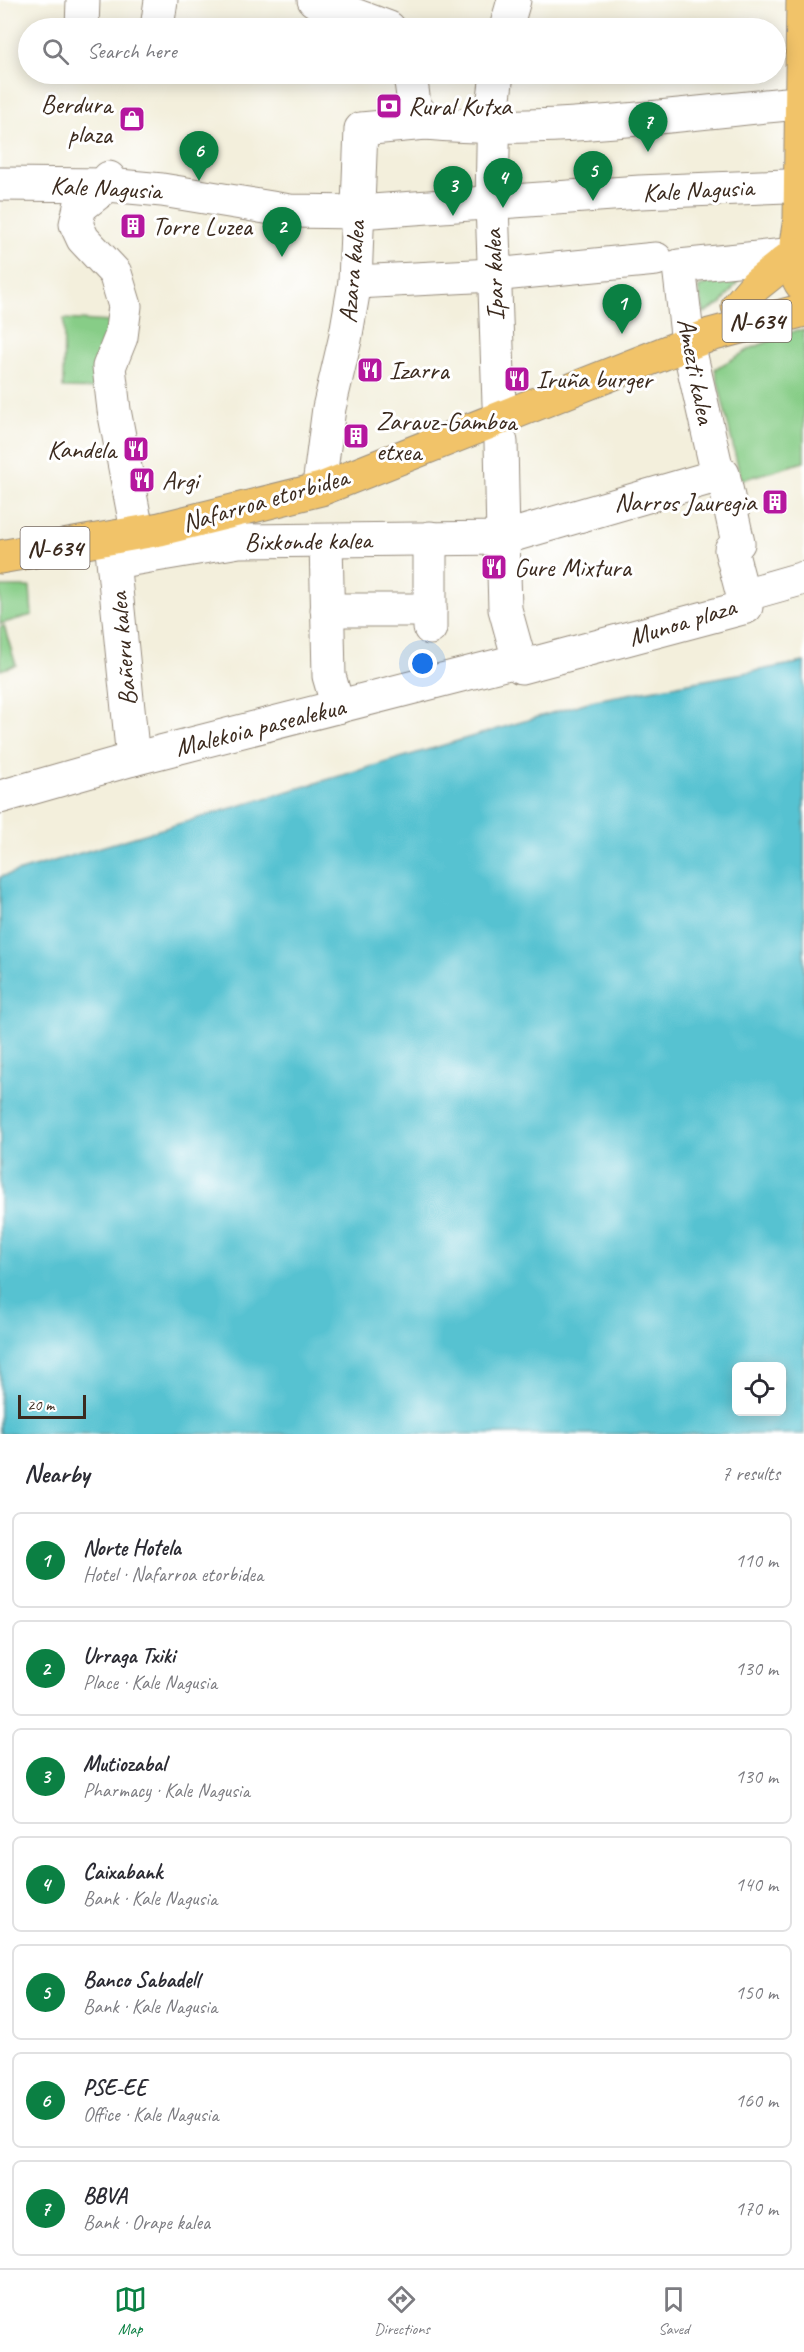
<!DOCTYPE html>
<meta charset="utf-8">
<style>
body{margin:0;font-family:Caveat,sans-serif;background:#f2f2f3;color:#2b2b33}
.controls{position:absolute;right:18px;bottom:18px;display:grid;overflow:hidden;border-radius:9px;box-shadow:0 3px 15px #0003}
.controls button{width:54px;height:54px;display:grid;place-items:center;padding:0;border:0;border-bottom:2px solid #e1e1e2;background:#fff;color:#2b2b33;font:30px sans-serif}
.scale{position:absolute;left:18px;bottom:15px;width:68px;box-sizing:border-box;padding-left:6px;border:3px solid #3b2a1e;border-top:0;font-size:16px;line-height:21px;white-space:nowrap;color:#3b2a1e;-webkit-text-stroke:4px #fff;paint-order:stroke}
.you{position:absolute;left:423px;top:664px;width:21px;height:21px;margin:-15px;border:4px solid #fff;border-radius:50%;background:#1a73e8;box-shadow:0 0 0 9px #1a73e833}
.badge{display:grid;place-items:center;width:39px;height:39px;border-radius:50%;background:#0b8043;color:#fff;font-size:20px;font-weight:700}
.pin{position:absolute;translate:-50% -50px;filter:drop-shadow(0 2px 3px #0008)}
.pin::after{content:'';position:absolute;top:32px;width:21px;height:18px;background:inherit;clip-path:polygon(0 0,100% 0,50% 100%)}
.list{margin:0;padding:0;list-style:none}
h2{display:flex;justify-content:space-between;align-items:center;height:78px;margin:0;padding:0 24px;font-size:26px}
h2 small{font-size:20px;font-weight:400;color:#7c7c81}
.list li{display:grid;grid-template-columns:39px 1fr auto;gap:18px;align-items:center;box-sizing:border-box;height:96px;margin:0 12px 12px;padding:0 12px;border:2px solid #e1e1e2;border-radius:9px}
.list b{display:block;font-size:22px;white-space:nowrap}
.list p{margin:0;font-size:20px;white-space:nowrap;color:#7c7c81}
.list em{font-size:20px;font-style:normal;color:#7c7c81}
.icon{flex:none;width:33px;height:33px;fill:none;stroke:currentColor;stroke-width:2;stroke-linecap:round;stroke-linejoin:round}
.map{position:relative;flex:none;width:804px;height:1434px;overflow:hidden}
.search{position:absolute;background:#fff;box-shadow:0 3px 15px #0003;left:18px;right:18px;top:18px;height:66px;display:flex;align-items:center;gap:15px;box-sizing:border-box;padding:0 21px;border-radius:33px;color:#7c7c81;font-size:22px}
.sheet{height:834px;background:#fff}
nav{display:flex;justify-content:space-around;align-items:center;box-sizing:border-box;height:84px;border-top:2px solid #e1e1e2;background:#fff;font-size:16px;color:#7c7c81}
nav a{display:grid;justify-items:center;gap:3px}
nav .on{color:#0b8043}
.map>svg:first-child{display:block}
.green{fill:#87cd87;stroke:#617c52;stroke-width:1.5}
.water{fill:#57c2d1;stroke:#497678;stroke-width:1.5;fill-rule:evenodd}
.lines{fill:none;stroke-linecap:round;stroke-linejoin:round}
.minor-casing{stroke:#978c7d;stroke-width:35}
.major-casing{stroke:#978c7d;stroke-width:35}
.highway-casing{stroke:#978c7d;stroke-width:35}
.minor{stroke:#fff;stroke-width:33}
.major{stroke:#f1c369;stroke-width:33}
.highway{stroke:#f1c369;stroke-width:33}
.labels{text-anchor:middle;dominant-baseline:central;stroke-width:6;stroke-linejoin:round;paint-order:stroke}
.shield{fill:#fff;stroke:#766a62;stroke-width:1.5}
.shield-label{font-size:24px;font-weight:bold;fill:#3b2a1e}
.poi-label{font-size:26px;fill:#3b2a1e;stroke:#fff;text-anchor:start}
.street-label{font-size:26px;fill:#3b2a1e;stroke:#fff}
</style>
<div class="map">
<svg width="804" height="1434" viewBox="0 0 804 1434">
<rect width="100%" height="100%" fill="#fff"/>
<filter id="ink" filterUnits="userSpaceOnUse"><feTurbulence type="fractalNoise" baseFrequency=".0167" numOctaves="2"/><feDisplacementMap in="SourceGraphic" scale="12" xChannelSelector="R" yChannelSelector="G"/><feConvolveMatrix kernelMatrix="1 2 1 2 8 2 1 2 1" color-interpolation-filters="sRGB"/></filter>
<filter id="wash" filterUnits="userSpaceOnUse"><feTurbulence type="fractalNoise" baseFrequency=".008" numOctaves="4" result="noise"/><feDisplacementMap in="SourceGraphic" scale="24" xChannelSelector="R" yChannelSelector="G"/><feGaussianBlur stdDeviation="1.35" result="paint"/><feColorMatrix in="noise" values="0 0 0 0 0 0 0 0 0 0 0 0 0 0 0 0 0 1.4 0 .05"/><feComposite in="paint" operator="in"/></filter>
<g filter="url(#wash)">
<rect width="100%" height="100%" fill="#f3efdc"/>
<g class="green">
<path d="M750,265L722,303L704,313L698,288L715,280L729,279L739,266Z"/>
<path d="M64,319L110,322L105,389L63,388Z"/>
<path d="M797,330H804V462L741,480L715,369L752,348Z"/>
<path d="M0,587H30L32,615L0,624Z"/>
<path d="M4,626L16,665L0,670V627Z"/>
</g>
<path class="water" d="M804,662V1434H0V877L595,700ZM736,1366H782V1412H736Z"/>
</g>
<g filter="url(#ink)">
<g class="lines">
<g class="minor-casing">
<g id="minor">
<path d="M314,0L389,28"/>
<path d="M82,28L83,0"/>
<path d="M157,28L161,0"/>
<path d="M506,28L514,0"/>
<path d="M410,74L414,104L426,123C543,134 670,115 787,104"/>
<path d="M497,74L494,98L492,204L499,404"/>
<path d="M109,178L108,185L80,207L76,224L83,239L115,273L125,306L121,337L109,367L114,410L135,520"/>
<path d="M0,184L108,185L162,190L290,211L358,212L640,192L786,186"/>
<path d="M355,282L493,275L656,259"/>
<path d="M723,474L738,543L731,550L746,607L521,667L505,609L503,538Z"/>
<path d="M718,475L688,343L679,266L795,254L804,255"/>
<path d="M320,478L329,408L345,340L355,282L361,129L426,123"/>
<path d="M111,540L133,759"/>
<path d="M326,541L329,676L338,707"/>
<path d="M114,562L239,541L503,538L501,442"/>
<path d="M758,591L804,578"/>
<path d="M327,610H430"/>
<path d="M430,628V538"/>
<path d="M0,797L133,759L520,660"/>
</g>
</g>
<g class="major-casing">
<g id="major">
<path d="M803,0L800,219C797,238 789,272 804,287"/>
<path d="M738,306L755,286L795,254"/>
</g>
</g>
<g class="highway-casing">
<path id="highway" d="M0,557L160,529L321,489L710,335L804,310"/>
</g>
<use href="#minor" class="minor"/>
<use href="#major" class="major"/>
<use href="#highway" class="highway"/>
</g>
</g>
<defs>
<g id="bank-square" transform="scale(1.35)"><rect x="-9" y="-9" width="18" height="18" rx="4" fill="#b5179e" stroke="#fff"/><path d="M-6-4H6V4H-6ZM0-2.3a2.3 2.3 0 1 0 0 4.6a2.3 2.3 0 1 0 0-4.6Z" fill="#fff"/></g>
<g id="shop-square" transform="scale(1.35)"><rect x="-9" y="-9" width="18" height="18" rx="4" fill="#b5179e" stroke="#fff"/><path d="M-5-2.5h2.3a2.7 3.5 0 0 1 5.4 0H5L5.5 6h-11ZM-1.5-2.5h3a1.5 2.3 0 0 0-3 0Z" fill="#fff"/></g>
<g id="building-square" transform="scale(1.35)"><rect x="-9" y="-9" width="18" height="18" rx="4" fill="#b5179e" stroke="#fff"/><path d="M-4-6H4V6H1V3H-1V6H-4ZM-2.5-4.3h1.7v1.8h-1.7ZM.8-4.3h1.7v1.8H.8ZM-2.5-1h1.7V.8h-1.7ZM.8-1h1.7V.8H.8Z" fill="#fff"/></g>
<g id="restaurant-square" transform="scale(1.35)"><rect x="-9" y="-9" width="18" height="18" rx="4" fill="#b5179e" stroke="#fff"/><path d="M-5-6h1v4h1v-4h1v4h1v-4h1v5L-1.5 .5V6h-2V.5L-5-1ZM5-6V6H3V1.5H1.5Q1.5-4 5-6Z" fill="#fff"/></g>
</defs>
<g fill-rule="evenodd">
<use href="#bank-square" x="389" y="106"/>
<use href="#shop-square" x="132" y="119"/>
<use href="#building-square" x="133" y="226"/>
<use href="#restaurant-square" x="370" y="370"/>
<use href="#restaurant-square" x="517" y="379"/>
<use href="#building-square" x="356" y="436"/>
<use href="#restaurant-square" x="136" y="449"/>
<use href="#restaurant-square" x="142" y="480"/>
<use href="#building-square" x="775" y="502"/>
<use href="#restaurant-square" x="494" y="567"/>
</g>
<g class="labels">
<g class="shield">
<rect x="722.5" y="300" width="69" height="42" rx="4.5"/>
<rect x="20.5" y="527" width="69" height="42" rx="4.5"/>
</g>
<g class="shield-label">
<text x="757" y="321">N-634</text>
<text x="55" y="548">N-634</text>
</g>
<g class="poi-label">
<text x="112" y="104" text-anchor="end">Berdura<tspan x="112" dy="30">plaza</tspan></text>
<text x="408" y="106">Rural Kutxa</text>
<text x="152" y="226">Torre Luzea</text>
<text x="389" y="370">Izarra</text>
<text x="536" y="379">Iruña burger</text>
<text x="376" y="421">Zarauz-Gamboa<tspan x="376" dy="30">etxea</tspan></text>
<text x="116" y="449" text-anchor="end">Kandela</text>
<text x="162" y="480">Argi</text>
<text x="756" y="502" text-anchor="end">Narros Jauregia</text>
<text x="514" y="567">Gure Mixtura</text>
</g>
<g class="street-label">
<text transform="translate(106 188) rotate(3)">Kale Nagusia</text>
<text transform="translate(698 190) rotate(-3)">Kale Nagusia</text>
<text transform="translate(352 272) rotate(-85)">Azara kalea</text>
<text transform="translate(494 275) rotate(-92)">Ipar kalea</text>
<text transform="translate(696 371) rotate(79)">Amezti kalea</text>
<text transform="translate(265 500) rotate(-16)">Nafarroa etorbidea</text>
<text transform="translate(308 541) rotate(-1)">Bixkonde kalea</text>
<text transform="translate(682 622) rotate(-17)">Munoa plaza</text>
<text transform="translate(123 649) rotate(-95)">Bañeru kalea</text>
<text transform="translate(260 727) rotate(-14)">Malekoia pasealekua</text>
</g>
</g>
</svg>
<div class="controls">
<button><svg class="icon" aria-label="locate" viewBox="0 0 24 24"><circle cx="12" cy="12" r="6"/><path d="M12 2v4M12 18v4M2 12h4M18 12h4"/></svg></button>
</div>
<div class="scale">20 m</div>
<div class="you"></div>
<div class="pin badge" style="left:622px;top:334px">1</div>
<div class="pin badge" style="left:282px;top:257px">2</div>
<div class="pin badge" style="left:453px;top:216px">3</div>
<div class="pin badge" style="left:503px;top:208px">4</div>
<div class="pin badge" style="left:593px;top:201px">5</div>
<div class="pin badge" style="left:199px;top:181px">6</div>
<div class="pin badge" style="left:648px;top:152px">7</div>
<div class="search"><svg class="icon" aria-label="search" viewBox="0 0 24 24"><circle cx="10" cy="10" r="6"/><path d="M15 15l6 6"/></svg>Search here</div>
</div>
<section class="sheet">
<h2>Nearby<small>7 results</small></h2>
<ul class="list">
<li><span class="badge">1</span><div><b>Norte Hotela</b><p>Hotel · Nafarroa etorbidea</p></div><em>110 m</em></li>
<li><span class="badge">2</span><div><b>Urraga Txiki</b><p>Place · Kale Nagusia</p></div><em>130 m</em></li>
<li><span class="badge">3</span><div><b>Mutiozabal</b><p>Pharmacy · Kale Nagusia</p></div><em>130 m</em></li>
<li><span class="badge">4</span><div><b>Caixabank</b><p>Bank · Kale Nagusia</p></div><em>140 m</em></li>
<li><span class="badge">5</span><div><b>Banco Sabadell</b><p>Bank · Kale Nagusia</p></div><em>150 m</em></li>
<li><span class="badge">6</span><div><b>PSE-EE</b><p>Office · Kale Nagusia</p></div><em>160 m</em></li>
<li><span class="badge">7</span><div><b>BBVA</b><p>Bank · Orape kalea</p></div><em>170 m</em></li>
</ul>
</section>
<nav>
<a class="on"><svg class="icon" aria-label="map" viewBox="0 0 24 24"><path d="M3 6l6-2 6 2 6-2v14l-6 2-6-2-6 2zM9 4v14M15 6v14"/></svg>Map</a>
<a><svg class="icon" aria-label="directions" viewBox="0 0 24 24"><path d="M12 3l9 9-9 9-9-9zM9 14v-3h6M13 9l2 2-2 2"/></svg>Directions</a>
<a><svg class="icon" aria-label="saved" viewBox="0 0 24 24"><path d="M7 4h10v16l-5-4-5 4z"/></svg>Saved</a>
</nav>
